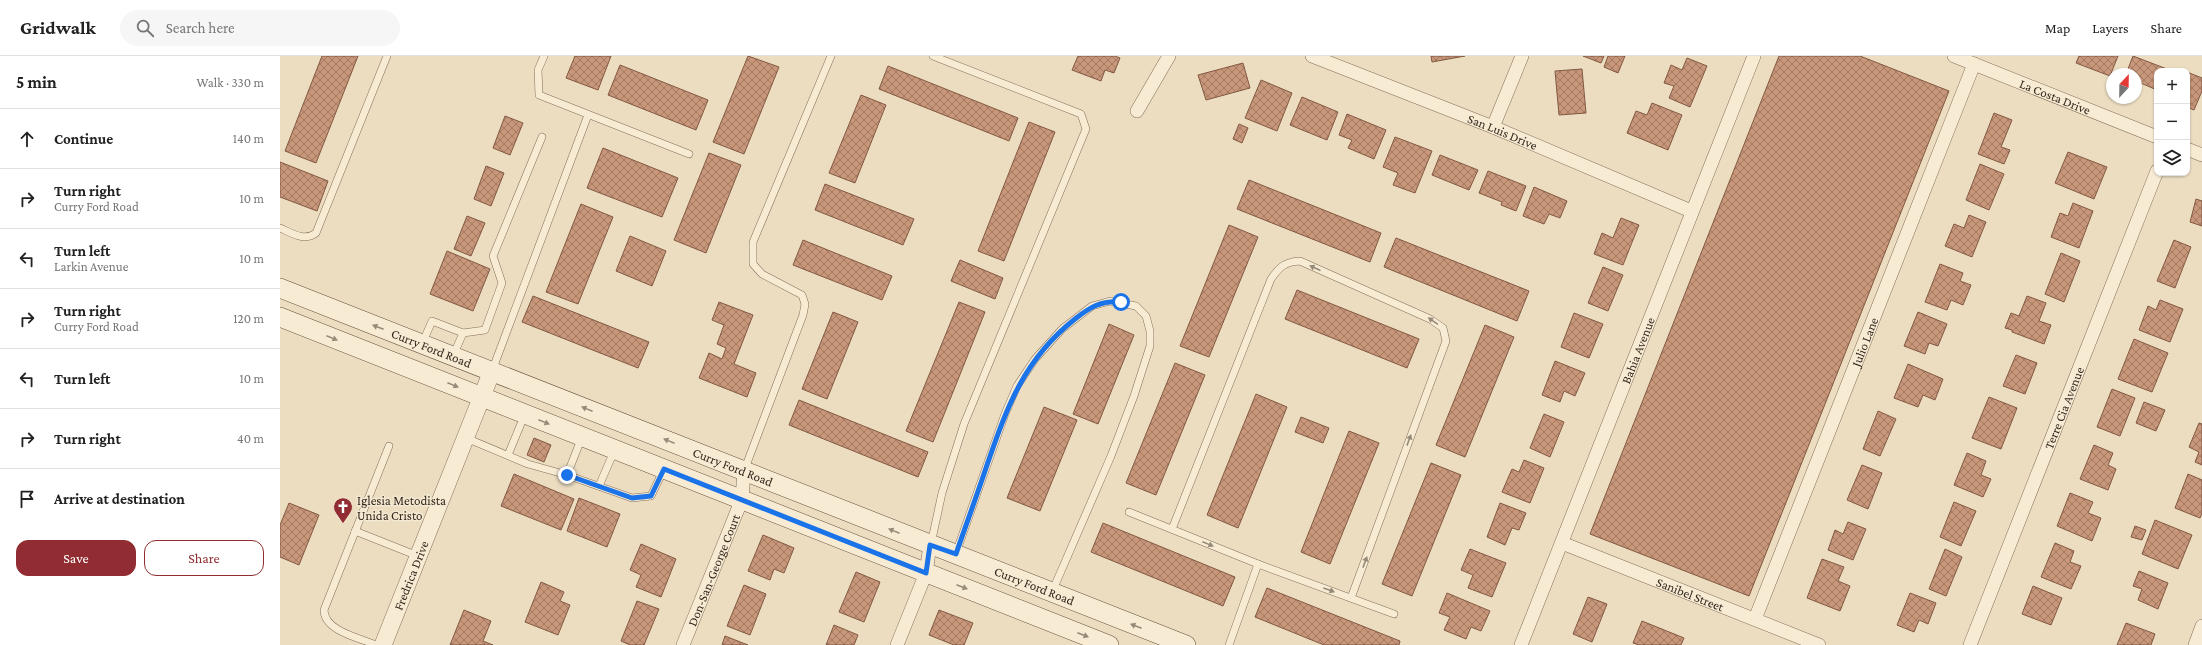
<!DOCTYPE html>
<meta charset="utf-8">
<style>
body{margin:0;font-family:"Crimson Pro",serif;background:#f6f6f6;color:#222}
.controls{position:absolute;right:12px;top:12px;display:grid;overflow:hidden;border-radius:8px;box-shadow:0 1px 3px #0004}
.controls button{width:36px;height:36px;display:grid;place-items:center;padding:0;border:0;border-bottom:1px solid #e0e0e0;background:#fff;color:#222;font:20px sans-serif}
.compass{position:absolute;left:1826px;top:12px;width:36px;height:36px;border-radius:50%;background:#fff;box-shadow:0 1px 3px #0004;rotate:22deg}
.stop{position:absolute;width:12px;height:12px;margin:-9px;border:3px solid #1a73e8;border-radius:50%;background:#fff}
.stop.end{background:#1a73e8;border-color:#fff;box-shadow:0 1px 4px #0008}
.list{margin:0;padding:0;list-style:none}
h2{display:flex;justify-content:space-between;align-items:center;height:52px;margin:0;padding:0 16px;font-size:17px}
h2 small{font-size:13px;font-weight:400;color:#767676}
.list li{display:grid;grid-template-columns:26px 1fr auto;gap:12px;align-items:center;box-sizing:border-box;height:60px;padding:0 16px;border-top:1px solid #e0e0e0}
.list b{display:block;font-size:15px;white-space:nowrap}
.list p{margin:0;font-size:13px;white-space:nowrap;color:#767676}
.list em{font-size:13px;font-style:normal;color:#767676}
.actions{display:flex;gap:8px;padding:12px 16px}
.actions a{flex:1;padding:9px 0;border:1px solid #912d32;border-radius:12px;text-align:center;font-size:14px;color:#912d32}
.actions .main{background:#912d32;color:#fff}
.icon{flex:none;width:22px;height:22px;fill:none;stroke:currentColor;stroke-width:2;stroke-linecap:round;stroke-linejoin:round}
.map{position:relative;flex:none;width:1922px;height:589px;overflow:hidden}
header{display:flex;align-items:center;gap:24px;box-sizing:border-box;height:56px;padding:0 20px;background:#fff;border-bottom:1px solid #e0e0e0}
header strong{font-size:19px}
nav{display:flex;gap:22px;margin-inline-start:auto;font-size:14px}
.search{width:280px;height:36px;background:#f6f6f6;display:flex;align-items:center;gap:10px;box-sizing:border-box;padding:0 14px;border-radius:22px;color:#767676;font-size:15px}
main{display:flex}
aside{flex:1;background:#fff}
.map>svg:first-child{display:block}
.building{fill:url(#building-cross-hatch);stroke:#825841}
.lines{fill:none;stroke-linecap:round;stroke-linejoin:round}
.service-casing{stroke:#846e5a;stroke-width:8}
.minor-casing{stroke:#846e5a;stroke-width:14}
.tertiary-casing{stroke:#846e5a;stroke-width:18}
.secondary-casing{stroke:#66503d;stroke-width:20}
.service{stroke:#f7ebd4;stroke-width:7}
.minor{stroke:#f7ebd4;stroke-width:13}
.tertiary{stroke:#f7ebd4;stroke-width:17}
.secondary{stroke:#f7ebd4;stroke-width:19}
.oneway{fill:#968a78}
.route{stroke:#1a73e8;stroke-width:5}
.labels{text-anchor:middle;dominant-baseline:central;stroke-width:3;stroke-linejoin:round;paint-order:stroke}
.street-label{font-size:13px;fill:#35281d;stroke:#f3e8d1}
.poi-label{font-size:13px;fill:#35281d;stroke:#f3e8d1;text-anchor:start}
</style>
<header>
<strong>Gridwalk</strong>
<div class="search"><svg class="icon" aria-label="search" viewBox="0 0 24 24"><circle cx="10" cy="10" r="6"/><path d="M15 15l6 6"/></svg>Search here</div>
<nav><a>Map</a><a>Layers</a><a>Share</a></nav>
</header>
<main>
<aside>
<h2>5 min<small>Walk · 330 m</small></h2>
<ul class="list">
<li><svg class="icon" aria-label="ahead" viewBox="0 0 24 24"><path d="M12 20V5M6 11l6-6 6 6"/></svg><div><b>Continue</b></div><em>140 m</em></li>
<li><svg class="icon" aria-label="right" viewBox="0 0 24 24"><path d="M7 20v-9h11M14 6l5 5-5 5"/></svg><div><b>Turn right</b><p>Curry Ford Road</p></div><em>10 m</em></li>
<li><svg class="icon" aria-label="left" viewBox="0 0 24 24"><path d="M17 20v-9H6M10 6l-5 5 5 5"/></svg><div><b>Turn left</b><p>Larkin Avenue</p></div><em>10 m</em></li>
<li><svg class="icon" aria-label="right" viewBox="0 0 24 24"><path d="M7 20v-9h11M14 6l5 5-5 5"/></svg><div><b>Turn right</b><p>Curry Ford Road</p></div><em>120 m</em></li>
<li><svg class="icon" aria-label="left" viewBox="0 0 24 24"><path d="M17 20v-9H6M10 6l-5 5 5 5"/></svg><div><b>Turn left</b></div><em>10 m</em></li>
<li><svg class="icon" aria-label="right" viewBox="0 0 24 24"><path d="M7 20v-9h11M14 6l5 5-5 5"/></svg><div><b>Turn right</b></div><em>40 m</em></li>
<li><svg class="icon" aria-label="arrive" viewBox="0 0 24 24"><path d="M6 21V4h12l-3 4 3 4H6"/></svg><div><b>Arrive at destination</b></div></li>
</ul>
<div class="actions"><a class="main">Save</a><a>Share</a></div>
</aside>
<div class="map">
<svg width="1922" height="589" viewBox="0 0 1922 589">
<defs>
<pattern id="building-cross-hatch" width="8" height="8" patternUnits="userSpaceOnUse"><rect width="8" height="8" fill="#c89679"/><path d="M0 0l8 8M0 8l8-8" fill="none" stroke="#a37a63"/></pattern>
</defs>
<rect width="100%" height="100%" fill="#ecddc1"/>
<g class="building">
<path d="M42,0H78L36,107L5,95Z"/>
<path d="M295,0H331L318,34L286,22Z"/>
<path d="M468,0L499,11L464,98L433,86Z"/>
<path d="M798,0H835L840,2L834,17L825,14L821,25L792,14Z"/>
<path d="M1151,0H1185L1152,6Z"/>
<path d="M1303,0H1324L1321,7Z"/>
<path d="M1328,0H1345L1338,17L1324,11Z"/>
<path d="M1499,0H1580L1669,35L1469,540L1310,478Z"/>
<path d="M1799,0H1838L1830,20L1796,7Z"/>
<path d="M1853,0L1887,13L1877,15V34L1856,25V18H1846Z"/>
<path d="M1407,2L1427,10L1410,51L1389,42L1394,30L1384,27L1391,9L1402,14Z"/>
<path d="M963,7L970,32L926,44L918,19Z"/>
<path d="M340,9L428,44L416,74L328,39Z"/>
<path d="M608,10L738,62L729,85L599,33Z"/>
<path d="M1302,13L1306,57L1279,59L1275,15Z"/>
<path d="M1907,16L1922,22V35L1914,54L1907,51Z"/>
<path d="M981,24L1012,37L997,75L965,62Z"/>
<path d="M581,39L606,49L575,127L549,117Z"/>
<path d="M1022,41L1058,56L1047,84L1010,69Z"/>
<path d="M1372,47L1402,59L1388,94L1347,77L1356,55L1367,59Z"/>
<path d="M1714,57L1732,64L1721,91L1730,94L1724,108L1698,98Z"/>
<path d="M1067,58L1106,74L1094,103L1068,92L1072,84L1059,79Z"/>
<path d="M225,60L243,67L230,99L213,92Z"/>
<path d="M749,66L775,76L724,205L698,195Z"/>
<path d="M959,68L968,72L962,87L953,83Z"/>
<path d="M1115,81L1152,95L1135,137L1113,129L1118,117L1103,111Z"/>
<path d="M323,92L398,122L382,161L307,132Z"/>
<path d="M1788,96L1827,111L1814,143L1775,127Z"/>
<path d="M429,97L461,109L426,197L394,184Z"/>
<path d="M1160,99L1198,114L1189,134L1152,119Z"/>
<path d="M0,106L48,125L37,155L0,141Z"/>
<path d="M1700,108L1724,118L1709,154L1686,144Z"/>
<path d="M206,110L224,117L211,150L194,143Z"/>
<path d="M1208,115L1246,130L1236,155L1221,149L1222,146L1199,137Z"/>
<path d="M969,124L1101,177L1090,206L957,153Z"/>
<path d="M545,128L634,163L623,189L535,154Z"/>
<path d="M1254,131L1287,145L1280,162L1269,158L1264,168L1243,160Z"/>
<path d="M1916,143L1922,145V170L1910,166Z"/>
<path d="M1793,147L1813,155L1799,192L1771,181L1780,157L1788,160Z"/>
<path d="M301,148L333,161L298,248L266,236Z"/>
<path d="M1689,159L1706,166L1692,201L1665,190L1674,168L1684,172Z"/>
<path d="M187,160L205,167L191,200L174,193Z"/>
<path d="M1341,162L1359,169L1343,209L1314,198L1322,177L1333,182Z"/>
<path d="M949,169L978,181L929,301L900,290Z"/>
<path d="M350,180L386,195L372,230L336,215Z"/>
<path d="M1116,182L1249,235L1237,265L1104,211Z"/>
<path d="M523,184L612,220L602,244L513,209Z"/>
<path d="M1894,184L1911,191L1895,232L1877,225Z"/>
<path d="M167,195L210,213L193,255L150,238Z"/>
<path d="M1781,197L1800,205L1784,246L1765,238Z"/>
<path d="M680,204L723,222L715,243L671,225Z"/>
<path d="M1660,208L1683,217L1680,225L1691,229L1683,249L1671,244L1667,254L1645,246Z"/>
<path d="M1323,211L1343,219L1328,255L1308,247Z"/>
<path d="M1017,234L1139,283L1127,312L1005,263Z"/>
<path d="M253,240L369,286L358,312L242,266Z"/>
<path d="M1747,240L1766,247L1759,265L1771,269L1764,288L1732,276V274L1725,272L1731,257L1739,260Z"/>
<path d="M1880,244L1903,253L1890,286L1859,274L1868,250L1876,254Z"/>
<path d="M439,246L473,259L454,308L476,317L467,341L419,322L429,297L442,303L446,292L437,288L444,269L432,264Z"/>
<path d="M679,246L705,256L653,386L626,375Z"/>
<path d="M553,256L578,266L547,343L522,333Z"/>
<path d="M1638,256L1667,268L1658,290L1649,287L1645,298L1624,290Z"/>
<path d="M1294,257L1323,268L1309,302L1281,291Z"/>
<path d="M829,268L854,279L818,368L793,358Z"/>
<path d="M1205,269L1234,281L1185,401L1156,389Z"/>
<path d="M1854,283L1888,297L1872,336L1838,323Z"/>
<path d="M1736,299L1757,307L1745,338L1723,330Z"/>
<path d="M1275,305L1305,317L1295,340L1284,335L1280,346L1262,339Z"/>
<path d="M895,307L925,319L876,439L846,427Z"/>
<path d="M1628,308L1663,323L1655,344L1643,339L1638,351L1614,342Z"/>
<path d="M1832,333L1855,342L1840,380L1817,371Z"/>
<path d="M976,338L1007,351L958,472L927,459Z"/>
<path d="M1709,341L1737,352L1721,393L1692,382Z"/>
<path d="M519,344L648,396L638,421L509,369Z"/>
<path d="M1864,346L1885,354L1876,375L1856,367Z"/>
<path d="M764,351L797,364L760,455L727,442Z"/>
<path d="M1598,355L1616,363L1600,400L1583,393Z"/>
<path d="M1264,358L1284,366L1270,401L1250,392Z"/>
<path d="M1021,361L1049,372L1043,387L1015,376Z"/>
<path d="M1919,367L1922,368V409L1915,406L1919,396L1909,391Z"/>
<path d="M1069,375L1099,387L1050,508L1021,496Z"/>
<path d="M254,382L271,389L264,406L247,399Z"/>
<path d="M1814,389L1833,397L1828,409L1836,413L1828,434L1800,423Z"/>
<path d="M1687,397L1706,405L1701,419L1711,423L1703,441L1674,429Z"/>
<path d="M1244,404L1264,412L1250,447L1222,436L1232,413L1239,416Z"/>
<path d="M1151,407L1181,419L1132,540L1102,528Z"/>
<path d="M1582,409L1602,417L1588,453L1567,444Z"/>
<path d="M234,418L294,443L281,474L221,450Z"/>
<path d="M1908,418L1922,424V457L1920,462L1895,452Z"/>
<path d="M1790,437L1813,446L1808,457L1821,462L1812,485L1777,470Z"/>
<path d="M299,442L340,458L327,491L287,475Z"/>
<path d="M1674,446L1696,455L1681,490L1660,481Z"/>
<path d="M9,447L39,459L19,509L0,501V469Z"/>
<path d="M1220,447L1246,457L1239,474L1232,472L1225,489L1207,481Z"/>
<path d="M1875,464L1912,479L1898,513L1862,498Z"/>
<path d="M1568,466L1586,473L1573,504L1548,494L1555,474L1563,478Z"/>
<path d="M823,467L955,521L943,550L811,496Z"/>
<path d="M1855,470L1866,474L1862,484L1851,481Z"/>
<path d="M483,479L514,492L504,517L494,513L490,524L468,515Z"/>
<path d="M1775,487L1794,495L1790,506L1801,510L1791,533L1761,521Z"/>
<path d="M361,488L396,503L381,541L356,531L361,519L350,514Z"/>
<path d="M1190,493L1226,507L1212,541L1188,532L1193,519L1181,514Z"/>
<path d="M1665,493L1682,501L1666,540L1649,533Z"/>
<path d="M1542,503L1564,511L1558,525L1570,530L1560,555L1527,542Z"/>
<path d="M1859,515L1888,527L1878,553L1858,544L1862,533L1853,530Z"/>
<path d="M576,516L600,526L584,566L559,556Z"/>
<path d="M261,526L284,536L280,545L290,549L278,579L245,566Z"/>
<path d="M464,529L486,538L470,579L447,570Z"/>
<path d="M1753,530L1782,542L1771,569L1742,558Z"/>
<path d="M987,532L1120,585L1119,589H1044L975,561Z"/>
<path d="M1167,537L1210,555L1201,575L1191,571L1186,583L1164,574L1170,561L1159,557Z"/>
<path d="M1630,537L1656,547L1648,568L1639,564L1634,576L1617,569Z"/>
<path d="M1308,541L1327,548L1312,586L1293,578Z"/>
<path d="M357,545L379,553L364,589H350L341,585Z"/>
<path d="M184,554L211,565L203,585L213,589H170Z"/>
<path d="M659,554L693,567L684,589H674L649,579Z"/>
<path d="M1362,565L1404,582L1401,589H1359L1353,587Z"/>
<path d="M1846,567L1875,578L1871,589H1837Z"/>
<path d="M554,569L578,579L574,589H546Z"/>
<path d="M445,580L468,589H442Z"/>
</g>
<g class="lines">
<g class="service-casing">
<g id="service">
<path d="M264,0L258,14L259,39L409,98"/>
<path d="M0,172C12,177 24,186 36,177L107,0"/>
<path d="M183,277L205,274L222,227L213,200L262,81"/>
<path d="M142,288L152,265L183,277L173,300"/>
<path d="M212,315L308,59"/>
<path d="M186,382L248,408L287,419L302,381"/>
<path d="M228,399L245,358"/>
<path d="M464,415L523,259L525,248L522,239L482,218L473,208V186L551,0"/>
<path d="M287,419L352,442L371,440L384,413"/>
<path d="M319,430L335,393"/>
<path d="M849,456L978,508L1114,558"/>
<path d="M892,473L991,223C1000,210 1005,206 1020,205L1150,263L1163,272L1166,285L1071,542"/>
<path d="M75,475L138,500"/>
<path d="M651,488L662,437L684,368L806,73L801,58L653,0"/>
<path d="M676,497L725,358L737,330L755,303L782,273L812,250L830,245L856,250L866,260L870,275V290L854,340L831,400L772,536"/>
<path d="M96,589C80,582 44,575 44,554L109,390"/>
<path d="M949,589L978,508"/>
</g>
</g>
<g class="minor-casing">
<g id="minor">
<path id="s1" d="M1032,0L1213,71L1411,155"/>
<path id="s2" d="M1674,0L1877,81"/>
<path d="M857,55L889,0"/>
<path d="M1213,71L1242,0"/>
<path d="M1907,93L1922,99"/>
<path id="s3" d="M1282,487L1539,589"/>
<path id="s4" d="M1475,563L1694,8"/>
<path id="s5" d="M403,589L462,443L464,415"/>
<path d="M617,589L646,517L650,489"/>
<path id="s6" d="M1241,589L1474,0"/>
<path id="s7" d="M1690,589L1877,115"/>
<path d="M1915,589L1922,570"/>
</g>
</g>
<g class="tertiary-casing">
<g id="tertiary">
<path id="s8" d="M103,589L212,315"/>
</g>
</g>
<g class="secondary-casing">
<g id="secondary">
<path id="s9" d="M0,232L906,589"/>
<path d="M0,261L829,589"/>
</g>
</g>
<use href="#service" class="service"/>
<use href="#minor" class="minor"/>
<use href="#tertiary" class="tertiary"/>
<use href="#secondary" class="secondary"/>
</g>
<defs><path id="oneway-solid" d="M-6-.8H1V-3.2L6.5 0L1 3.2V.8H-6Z"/></defs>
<g class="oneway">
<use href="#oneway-solid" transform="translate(1035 212) rotate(-156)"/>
<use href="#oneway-solid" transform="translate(1153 265) rotate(-145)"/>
<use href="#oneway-solid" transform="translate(98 271) rotate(-159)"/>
<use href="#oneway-solid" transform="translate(52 282) rotate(22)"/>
<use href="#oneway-solid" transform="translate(173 329) rotate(22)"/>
<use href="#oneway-solid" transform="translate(307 353) rotate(-158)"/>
<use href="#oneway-solid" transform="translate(264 366) rotate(22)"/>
<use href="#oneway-solid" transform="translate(1129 384) rotate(-70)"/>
<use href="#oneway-solid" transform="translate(389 385) rotate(-158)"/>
<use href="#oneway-solid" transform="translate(614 475) rotate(-158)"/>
<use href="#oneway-solid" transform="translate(928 488) rotate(22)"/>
<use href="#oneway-solid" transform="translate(1085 506) rotate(-70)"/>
<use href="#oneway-solid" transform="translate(682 531) rotate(21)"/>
<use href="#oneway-solid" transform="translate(1049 534) rotate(20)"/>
<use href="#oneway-solid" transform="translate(856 570) rotate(-159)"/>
<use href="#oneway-solid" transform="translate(803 579) rotate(21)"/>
</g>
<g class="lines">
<path class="route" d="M287,419L352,442L371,440L384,413L646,517L650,489L676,498C686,469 697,439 707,409C727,351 744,303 795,263C810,251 822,244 841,246"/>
</g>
<defs>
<g id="church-pin" transform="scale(1)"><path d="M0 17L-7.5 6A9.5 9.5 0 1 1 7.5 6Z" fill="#912d32" stroke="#f3e8d1"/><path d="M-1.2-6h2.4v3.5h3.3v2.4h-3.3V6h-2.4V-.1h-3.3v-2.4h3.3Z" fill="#fff"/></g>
</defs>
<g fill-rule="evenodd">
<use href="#church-pin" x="63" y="451"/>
</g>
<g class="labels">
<g class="street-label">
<text stroke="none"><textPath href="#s2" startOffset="109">La Costa Drive</textPath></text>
<text stroke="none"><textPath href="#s1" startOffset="205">San Luis Drive</textPath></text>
<text stroke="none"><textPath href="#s4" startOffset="298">Julio Lane</textPath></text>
<text stroke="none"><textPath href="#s9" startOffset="163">Curry Ford Road</textPath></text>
<text stroke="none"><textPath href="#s6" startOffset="317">Bahia Avenue</textPath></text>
<text stroke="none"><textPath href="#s7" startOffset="255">Terre Cia Avenue</textPath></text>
<text stroke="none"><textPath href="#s9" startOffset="487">Curry Ford Road</textPath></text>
<text stroke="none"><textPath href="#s5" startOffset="81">Don-San-George Court</textPath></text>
<text stroke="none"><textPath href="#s8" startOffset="75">Fredrica Drive</textPath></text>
<text stroke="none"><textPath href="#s9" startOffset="811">Curry Ford Road</textPath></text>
<text stroke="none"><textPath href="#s3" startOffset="138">Sanibel Street</textPath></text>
</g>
<g class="poi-label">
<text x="77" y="444">Iglesia Metodista<tspan x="77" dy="15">Unida Cristo</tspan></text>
</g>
</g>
</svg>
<div class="controls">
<button>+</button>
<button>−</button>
<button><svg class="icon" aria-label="layers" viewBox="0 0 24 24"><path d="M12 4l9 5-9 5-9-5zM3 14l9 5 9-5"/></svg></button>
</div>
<svg class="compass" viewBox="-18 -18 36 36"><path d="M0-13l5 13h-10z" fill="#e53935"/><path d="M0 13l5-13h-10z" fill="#767676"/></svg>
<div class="stop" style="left:841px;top:246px"></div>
<div class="stop end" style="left:287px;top:419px"></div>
</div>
</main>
